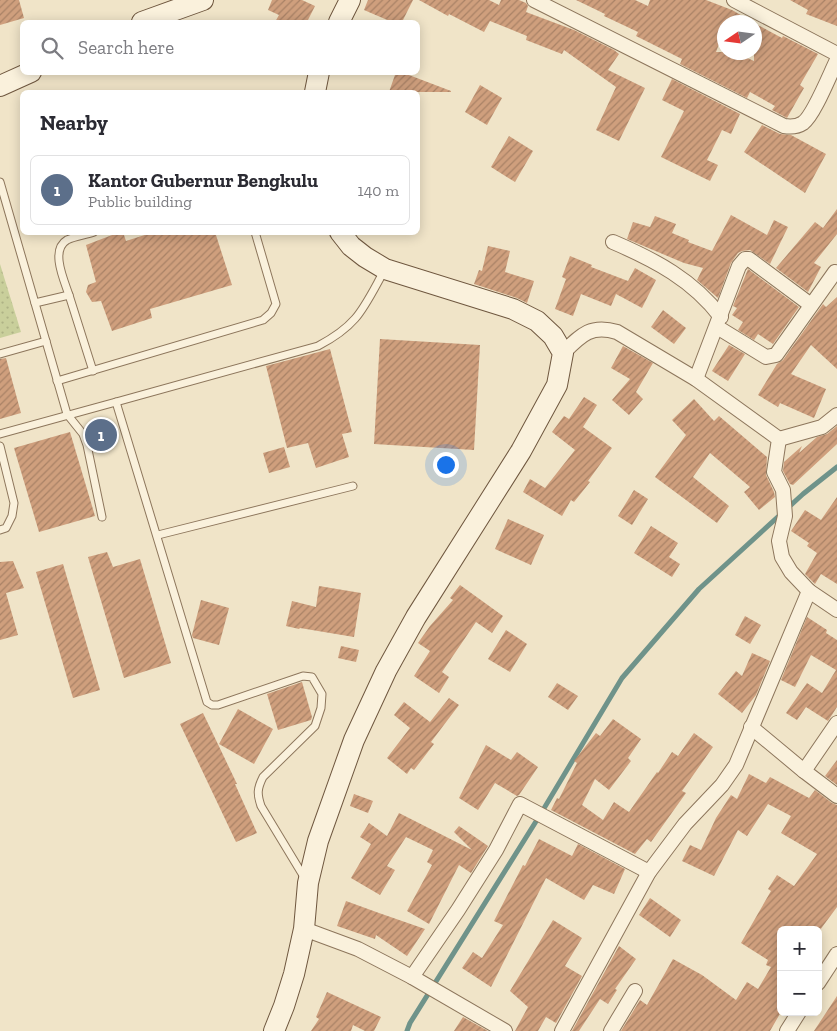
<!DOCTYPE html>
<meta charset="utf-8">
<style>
body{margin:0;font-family:"Zilla Slab",serif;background:#f7f7f7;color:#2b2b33}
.controls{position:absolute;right:15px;bottom:15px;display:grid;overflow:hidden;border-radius:8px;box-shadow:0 2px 12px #0003}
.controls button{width:45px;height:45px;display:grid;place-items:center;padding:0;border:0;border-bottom:1px solid #e1e1e2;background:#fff;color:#2b2b33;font:25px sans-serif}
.compass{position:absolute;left:717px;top:15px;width:45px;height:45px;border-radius:50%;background:#fff;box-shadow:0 2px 12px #0003;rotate:257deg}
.you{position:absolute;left:445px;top:464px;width:18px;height:18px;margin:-12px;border:4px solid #fff;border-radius:50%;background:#1a73e8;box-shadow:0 0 0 8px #1a73e833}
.badge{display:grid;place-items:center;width:32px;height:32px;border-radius:50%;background:#9e2a2b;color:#fff;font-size:16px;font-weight:700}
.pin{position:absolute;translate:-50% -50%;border:2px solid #fff;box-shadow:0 1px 5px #0006}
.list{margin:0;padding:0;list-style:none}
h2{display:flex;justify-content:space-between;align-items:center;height:65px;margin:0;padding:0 20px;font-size:21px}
h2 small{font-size:16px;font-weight:400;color:#7c7c81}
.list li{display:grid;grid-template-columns:32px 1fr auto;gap:15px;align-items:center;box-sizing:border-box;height:70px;margin:0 10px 10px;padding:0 10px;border:1px solid #e1e1e2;border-radius:8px}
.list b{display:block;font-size:19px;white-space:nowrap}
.list p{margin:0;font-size:16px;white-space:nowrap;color:#7c7c81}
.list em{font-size:16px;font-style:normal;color:#7c7c81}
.icon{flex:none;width:28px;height:28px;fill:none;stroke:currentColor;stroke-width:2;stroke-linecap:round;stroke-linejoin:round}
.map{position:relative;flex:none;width:837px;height:1031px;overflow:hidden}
.search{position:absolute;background:#fff;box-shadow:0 2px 12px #0003;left:20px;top:20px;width:400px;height:55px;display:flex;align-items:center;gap:12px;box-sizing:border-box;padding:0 18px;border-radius:8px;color:#7c7c81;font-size:19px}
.panel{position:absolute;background:#fff;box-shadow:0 2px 12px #0003;left:20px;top:90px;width:400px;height:145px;border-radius:8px}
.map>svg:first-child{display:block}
.grass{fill:url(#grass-dots)}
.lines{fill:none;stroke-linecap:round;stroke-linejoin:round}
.stream{stroke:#6f938a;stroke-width:5}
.building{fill:url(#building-hatch)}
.lane-casing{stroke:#8d765c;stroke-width:9}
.street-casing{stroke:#8d765c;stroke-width:16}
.secondary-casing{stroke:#6f573f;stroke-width:22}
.lane{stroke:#faf1dc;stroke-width:7}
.street{stroke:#faf1dc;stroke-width:14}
.secondary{stroke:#faf1dc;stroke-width:20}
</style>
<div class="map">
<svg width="837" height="1031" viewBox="0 0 837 1031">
<defs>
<pattern id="grass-dots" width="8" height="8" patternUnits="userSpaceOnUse" patternTransform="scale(1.25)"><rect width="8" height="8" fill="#c9cf9b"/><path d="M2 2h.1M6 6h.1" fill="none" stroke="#aeb285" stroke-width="1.8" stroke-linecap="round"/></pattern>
<pattern id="building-hatch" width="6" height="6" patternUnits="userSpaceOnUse" patternTransform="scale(1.25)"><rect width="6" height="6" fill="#cf9f7d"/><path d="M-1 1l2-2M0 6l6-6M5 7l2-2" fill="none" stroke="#a98266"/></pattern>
</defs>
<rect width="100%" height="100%" fill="#f0e4c8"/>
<path class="grass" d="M0,264L21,332L0,338Z"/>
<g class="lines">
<path class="stream" d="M407,1031L410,1023L540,815L622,678L699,589L803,494L837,467"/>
</g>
<g class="building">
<path d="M0,0H19L24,18L0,25Z"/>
<path d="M272,0H302L315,6L307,22H275L279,15L268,10Z"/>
<path d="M368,0H413L402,22H392L364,10Z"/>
<path d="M419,0H489L499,5L501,0H519L526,3L528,6L526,12L574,30L614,50L619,54L608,70L645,88L619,141L596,130L616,87L564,50L562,54L526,40L527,36L490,21L484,32L449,14L448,16Z"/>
<path d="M576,0H635L648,6L650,0H706L732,10L753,22H724V31L716,52H734L754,61V23L782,38L783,36L818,54L800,85L804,88L787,118L772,110L775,106L750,92L747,98L680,64L682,59L636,36L638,32L604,16L605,14Z"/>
<path d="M790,0H837V26L806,14L808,10Z"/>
<path d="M396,72H401L451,91V92H389Z"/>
<path d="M672,79L740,114L731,134L722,130L707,160L718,165L710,181L661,157L684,111L662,100Z"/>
<path d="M480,85L502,98L487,125L465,112Z"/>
<path d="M762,125L780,134L791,135L826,154L805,193L744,152Z"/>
<path d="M509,136L533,151L515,182L491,167Z"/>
<path d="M837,209V234L814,263L821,267L808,292L776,268L815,222L823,228Z"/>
<path d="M731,215L767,235L774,220L788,227L770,264L750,250L742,251L738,253L731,263L718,298L697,280L703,268L684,263L627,239L633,222L650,227L655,216L676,224L672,233L689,240L688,242L712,251Z"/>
<path d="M120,232H123L126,241L154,232H215L232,285L150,309L152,318L112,331L101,301L92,302L86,292L88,285L96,282L86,245Z"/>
<path d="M488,246L510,251L505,272L534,281L527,303L517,298L474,284L479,270L482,271Z"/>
<path d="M570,256L592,265L591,267L628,281L635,268L656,280L642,308L616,294L611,306L581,294L573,316L555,309L566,279L562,277Z"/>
<path d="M748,269L799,307L773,344L758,334L754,340L738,330L743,322L732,315L737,308L733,306Z"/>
<path d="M837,297V369L811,345L791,374L826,389L814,418L780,403L778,407L758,395L777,364L783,360L823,304L826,307Z"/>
<path d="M663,310L686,328L674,344L651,327Z"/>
<path d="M380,339L480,345L474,450L374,444Z"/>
<path d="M729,345L745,354L728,381L712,371Z"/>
<path d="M623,346L653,363L636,392L643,399L629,415L612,400L630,379L611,368Z"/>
<path d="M330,349L352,432L342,434L349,457L316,468L308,443L287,448L266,366Z"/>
<path d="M6,358L21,413L0,419V359Z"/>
<path d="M584,397L597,405L583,427L612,448L588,481L590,482L574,502L571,500L562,516L523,492L530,479L545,488L575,450L552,432L564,416L569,419Z"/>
<path d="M694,399L714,421L719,416L767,457L766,475L774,492L775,497L759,510L744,492L750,487L710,453L693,477L729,506L717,523L655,477L686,435L672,420Z"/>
<path d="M837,426V444L793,485L790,484L783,471L784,462L802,446L799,453L817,437L827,434Z"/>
<path d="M70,432L95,516L39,532L14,448Z"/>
<path d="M284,447L290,467L269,473L263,453Z"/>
<path d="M634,490L648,499L632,525L618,516Z"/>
<path d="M837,497V584L821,574L815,584L805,574L817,553L807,546L809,543L791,531L805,510L821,520Z"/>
<path d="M508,519L544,535L531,565L495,549Z"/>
<path d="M651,526L678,543L669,557L680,564L672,577L634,553Z"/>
<path d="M107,552L113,567L140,559L171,663L124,678L88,557Z"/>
<path d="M13,561L24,588L6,593L18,635L0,640V562Z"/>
<path d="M63,564L100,690L73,698L36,572Z"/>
<path d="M460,585L503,616L492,633L476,622L442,672L449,677L439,693L414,676L430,651L418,643L430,626L453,600L450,598Z"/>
<path d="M319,586L361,593L354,637L300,628L299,629L286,626L292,601L316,607Z"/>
<path d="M201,600L229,608L219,645L193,638L192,635Z"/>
<path d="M745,616L761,625L750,644L735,635Z"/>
<path d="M807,617L827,630L826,633L837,640V707L828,721L806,707L797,720L786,713L807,683L822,693L836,670L811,655L795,687L781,680Z"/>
<path d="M506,630L527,644L510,672L488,659Z"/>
<path d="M341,646L359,650L356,662L338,658Z"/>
<path d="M752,653L770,661L756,695L742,713L718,694L736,671L742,676Z"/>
<path d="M302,682L312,717L311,720L278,730L267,694Z"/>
<path d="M557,683L578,696L568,710L548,697Z"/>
<path d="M449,698L459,705L431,742L434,744L414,770L411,768L407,774L387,758L410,728L394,715L404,702L430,722Z"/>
<path d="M238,709L273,729L254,764L219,744Z"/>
<path d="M203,713L237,784H235L257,833L236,842L180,724Z"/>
<path d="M613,719L641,739L628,758L631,761L609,790L595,779L582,805L603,820L614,802L629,812L657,772L658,773L672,752L678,756L694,733L713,747L682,791L686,793L651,842L647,839L635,854L551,810L557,798L559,799L577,763L574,761L596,733L600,736Z"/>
<path d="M486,745L511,760L517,752L538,767L519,795L517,796L495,783L478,810L459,798Z"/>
<path d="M837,760V785L825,776Z"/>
<path d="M749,774L766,783L770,777L809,798L815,790L832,803L837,805V907L820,930H781V1012L770,1031H621L640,1000L647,1005L673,959L702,975L736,1000L747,982L758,989L771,967L766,965L768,960L741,943L771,891L768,889L777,875L794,886L817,854L781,833L791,816L768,804L747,836L738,830L714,876L682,861L690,845L701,850L716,818L731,795L737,799Z"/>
<path d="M354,794L373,801L368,813L350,806Z"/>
<path d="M399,813L472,850L454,832L459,826L488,846L471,873L459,865L429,924L407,911L432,865L427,862L433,850L406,837L387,866L395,870L380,895L351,878L371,844L360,837L369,823L387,836Z"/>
<path d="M539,839L572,856L578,844L625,869L614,894L593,885L584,900L546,878L491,987L462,968L473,952L482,958L503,925L494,921L523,865L525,866Z"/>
<path d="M650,898L681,920L670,937L639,915Z"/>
<path d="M346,901L379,913L425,929L407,956L376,935L375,939L337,926Z"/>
<path d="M553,920L582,938L565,966L582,976L556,1023L546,1017L538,1031H515L528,1007L510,991Z"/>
<path d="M619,946L636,959L615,989L617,990L608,1004L600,999L579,1031H572Z"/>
<path d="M327,992L381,1017L374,1031H365L353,1025L351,1031H311L319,1019L316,1017Z"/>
<path d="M837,996V1031H814Z"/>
<path d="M463,1017L488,1031H454Z"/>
</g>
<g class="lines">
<g class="lane-casing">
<g id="lane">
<path d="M0,182L67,414L83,434L87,445L102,517"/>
<path d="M69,295C64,280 50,250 67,240C75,236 86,235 94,232"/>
<path d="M35,303L69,295L93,371"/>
<path d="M0,354L46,341"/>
<path d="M57,381L263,320L271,313L276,304L255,232"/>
<path d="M116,402L318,346C358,325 363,309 384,271"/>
<path d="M0,434L116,402L207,702L212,705H218L303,676L312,677L322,694L321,708L315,726L263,777C257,789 257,794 261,806L304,877"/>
<path d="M0,446L14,503L12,516L6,528L0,530"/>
<path d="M158,535L353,486"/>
</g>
</g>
<g class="street-casing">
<g id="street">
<path d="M534,0L784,126C790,127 797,127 803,123C814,115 830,74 837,60"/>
<path d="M734,0L837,54"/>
<path d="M613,242C655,260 693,280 721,317"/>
<path d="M717,327L766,357L776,355L835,272"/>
<path d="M563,353C581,335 591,324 617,332L696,379L779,439L774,472L783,490L785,516L779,541L782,557L791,572L809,591L837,610"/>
<path d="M696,379L739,266L745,259H749L811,305"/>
<path d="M779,439L822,427L837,415"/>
<path d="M751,727L804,771L837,796"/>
<path d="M804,771L837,723"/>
<path d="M304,929L358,949L412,977L505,1031"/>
<path d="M412,977L458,910L496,850L520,804L649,872"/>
<path d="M818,983L837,954"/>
<path d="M562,1031L649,872L685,824L722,785L736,765L809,591"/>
<path d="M611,1031L635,991"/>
<path d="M787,1031L799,1012"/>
</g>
</g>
<g class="secondary-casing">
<g id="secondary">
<path d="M142,22L203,0"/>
<path d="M339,22L350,0"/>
<path d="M0,86L31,72"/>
<path d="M315,92L319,72"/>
<path d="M274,1031L284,1006L294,974L304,929L308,883L318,841L354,740L386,671L416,617L521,451L557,385L563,353L553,336L537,321L513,309L385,269L365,257L351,246L340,232"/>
</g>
</g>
<use href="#lane" class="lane"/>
<use href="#street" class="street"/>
<use href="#secondary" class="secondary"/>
</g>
</svg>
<div class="controls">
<button>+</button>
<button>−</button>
</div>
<svg class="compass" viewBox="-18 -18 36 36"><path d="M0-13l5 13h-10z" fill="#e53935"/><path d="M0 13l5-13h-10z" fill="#7c7c81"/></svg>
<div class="you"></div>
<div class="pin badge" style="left:101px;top:435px;background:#5c6f8a">1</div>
<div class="search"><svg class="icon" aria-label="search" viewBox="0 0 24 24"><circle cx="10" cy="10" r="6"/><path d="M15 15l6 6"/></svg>Search here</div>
<section class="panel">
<h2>Nearby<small></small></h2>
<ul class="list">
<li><span class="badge" style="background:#5c6f8a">1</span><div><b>Kantor Gubernur Bengkulu</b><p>Public building</p></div><em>140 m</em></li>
</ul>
</section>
</div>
